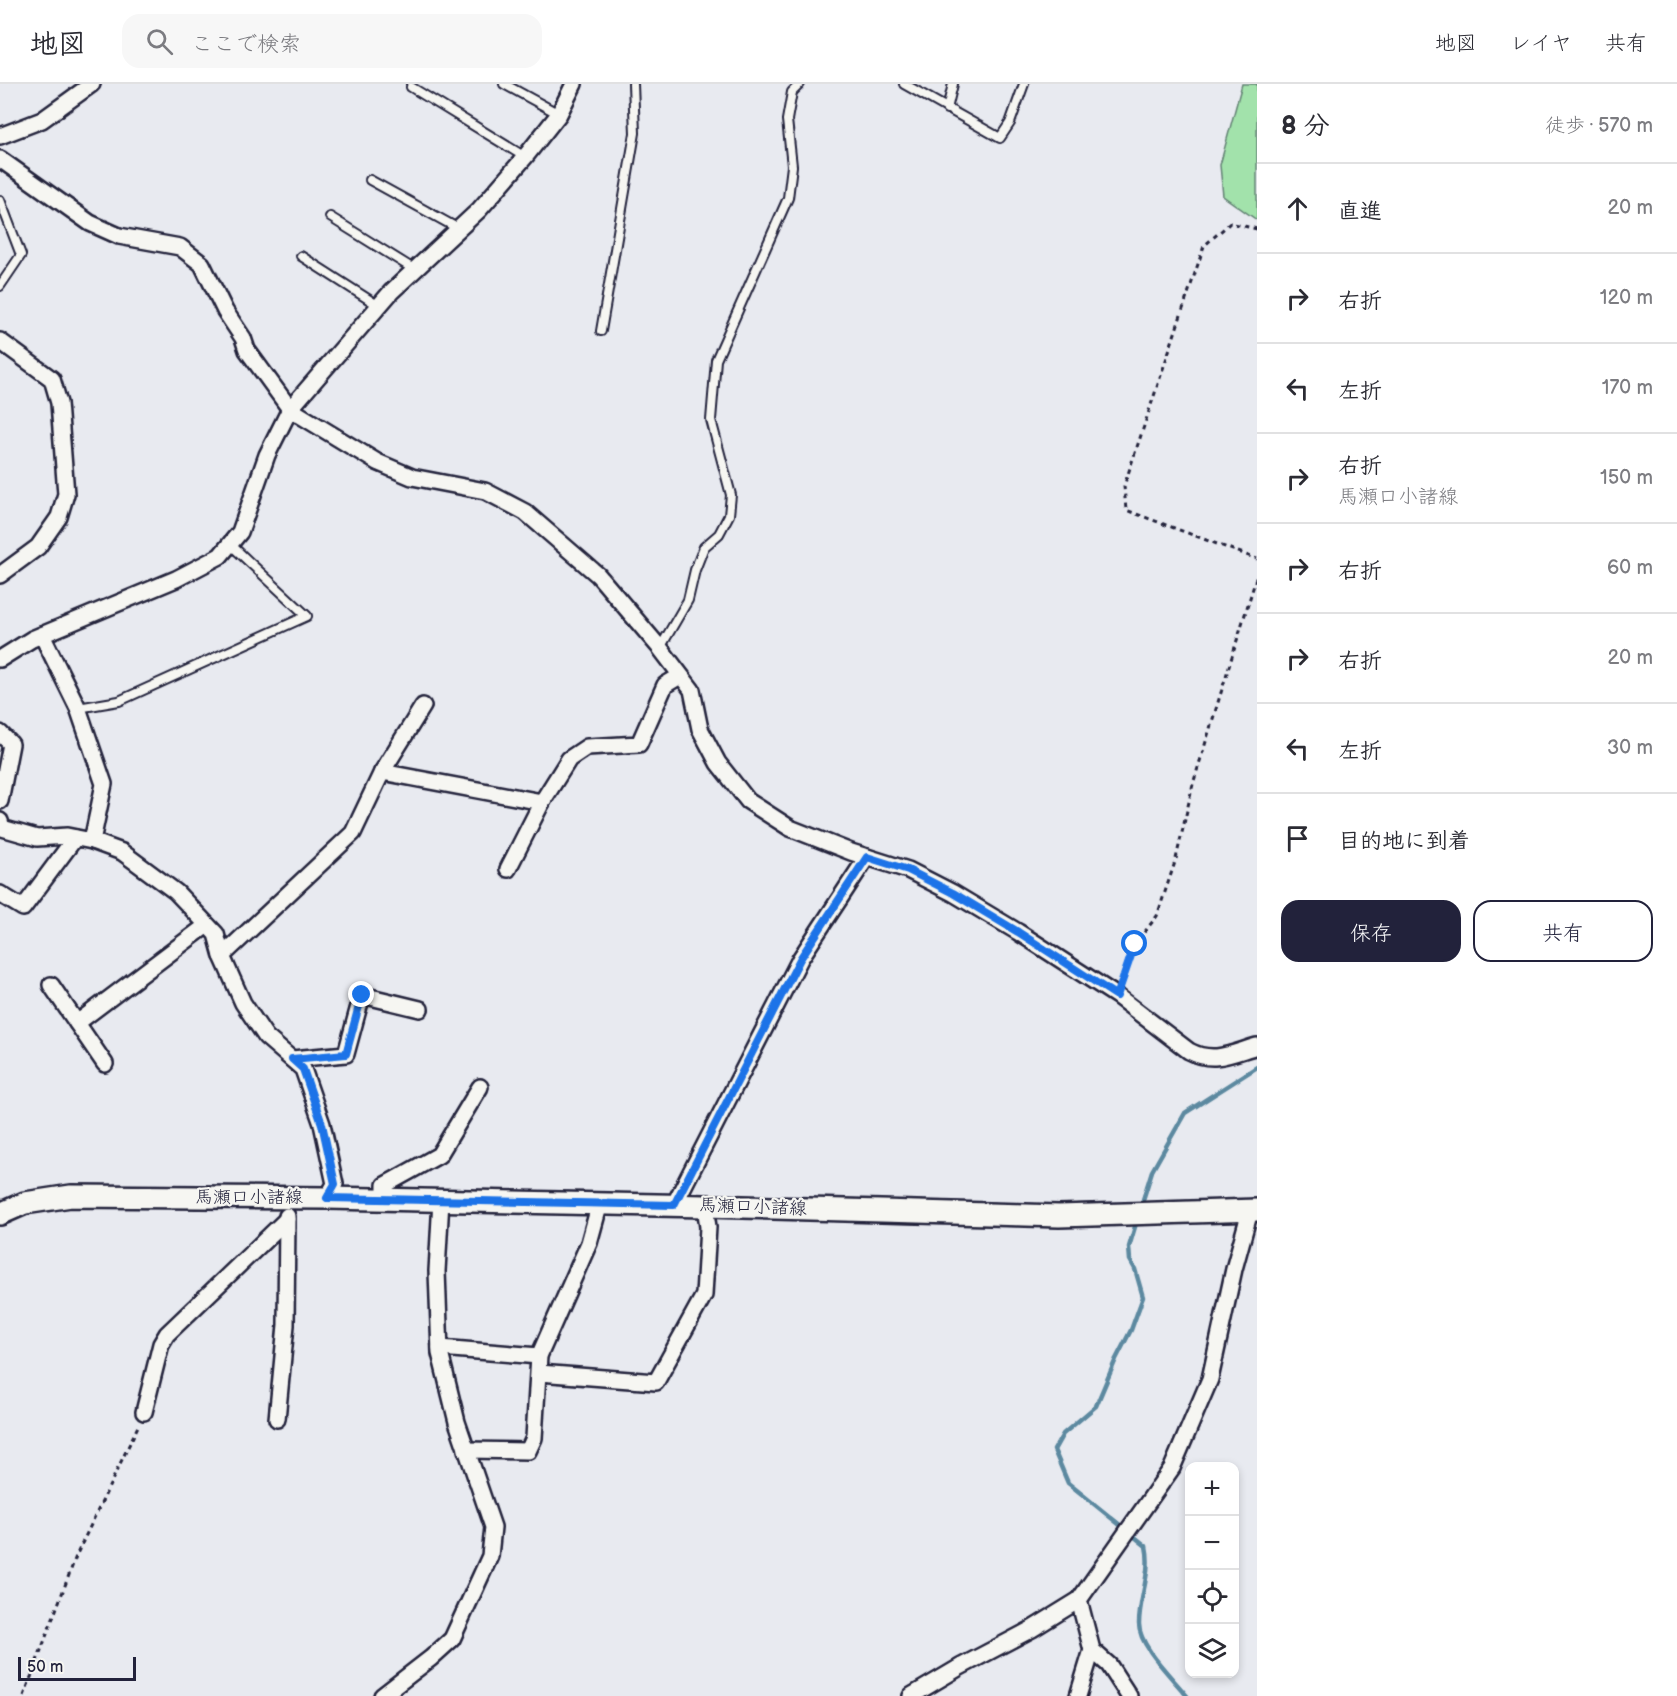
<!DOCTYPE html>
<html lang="ja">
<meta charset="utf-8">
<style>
body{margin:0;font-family:"Balsamiq Sans","Klee One",sans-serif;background:#f7f7f7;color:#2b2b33}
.controls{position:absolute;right:18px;bottom:18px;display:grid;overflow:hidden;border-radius:12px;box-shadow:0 3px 9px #0003}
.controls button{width:54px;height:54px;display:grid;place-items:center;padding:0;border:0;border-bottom:2px solid #e1e1e2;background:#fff;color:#2b2b33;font:30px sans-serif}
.scale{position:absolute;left:18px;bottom:15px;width:118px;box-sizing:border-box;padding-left:6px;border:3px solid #22223b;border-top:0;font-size:16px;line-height:21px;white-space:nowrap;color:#22223b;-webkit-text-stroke:4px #f6f6f2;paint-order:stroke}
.stop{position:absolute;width:18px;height:18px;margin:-14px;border:4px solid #1a73e8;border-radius:50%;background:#fff}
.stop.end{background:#1a73e8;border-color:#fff;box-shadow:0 2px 6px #0008}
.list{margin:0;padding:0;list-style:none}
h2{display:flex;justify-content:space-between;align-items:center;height:78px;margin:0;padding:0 24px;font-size:26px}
h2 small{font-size:20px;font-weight:400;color:#7c7c81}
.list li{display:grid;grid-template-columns:39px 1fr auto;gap:18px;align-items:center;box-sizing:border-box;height:90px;padding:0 24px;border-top:2px solid #e1e1e2}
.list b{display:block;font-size:22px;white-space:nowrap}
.list p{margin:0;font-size:20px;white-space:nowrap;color:#7c7c81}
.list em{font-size:20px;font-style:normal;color:#7c7c81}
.actions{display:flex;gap:12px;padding:18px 24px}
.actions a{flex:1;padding:14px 0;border:2px solid #22223b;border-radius:18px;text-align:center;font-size:21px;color:#22223b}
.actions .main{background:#22223b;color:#fff}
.icon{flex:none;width:33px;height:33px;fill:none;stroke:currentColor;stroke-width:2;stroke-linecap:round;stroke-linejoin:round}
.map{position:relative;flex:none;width:1257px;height:1612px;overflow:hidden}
header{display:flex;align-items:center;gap:36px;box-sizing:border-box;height:84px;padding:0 30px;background:#fff;border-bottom:2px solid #e1e1e2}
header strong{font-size:28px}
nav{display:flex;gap:33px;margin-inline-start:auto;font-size:21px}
.search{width:420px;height:54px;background:#f7f7f7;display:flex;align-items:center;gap:15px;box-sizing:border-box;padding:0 21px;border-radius:18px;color:#7c7c81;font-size:22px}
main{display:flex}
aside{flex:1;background:#fff}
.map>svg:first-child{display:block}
.green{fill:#a2e2ab;stroke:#628273;stroke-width:1.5}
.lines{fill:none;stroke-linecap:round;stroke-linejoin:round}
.stream{stroke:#5c89a0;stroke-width:4.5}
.lane-casing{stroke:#22223b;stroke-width:12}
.street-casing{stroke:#22223b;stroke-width:20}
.secondary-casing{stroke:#22223b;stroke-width:26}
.path{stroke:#22223b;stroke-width:3;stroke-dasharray:4.5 4.5;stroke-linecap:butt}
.lane{stroke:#f6f6f2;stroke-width:8}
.street{stroke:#f6f6f2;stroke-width:15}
.secondary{stroke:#f6f6f2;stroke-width:21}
.route{stroke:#1a73e8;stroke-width:8}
.labels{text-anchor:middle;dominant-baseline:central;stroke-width:4.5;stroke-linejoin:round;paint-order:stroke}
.street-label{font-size:18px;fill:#22223b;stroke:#f6f6f2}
</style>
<header>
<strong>地図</strong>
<div class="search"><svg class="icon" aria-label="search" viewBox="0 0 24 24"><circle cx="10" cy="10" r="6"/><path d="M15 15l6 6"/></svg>ここで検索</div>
<nav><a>地図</a><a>レイヤ</a><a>共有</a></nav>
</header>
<main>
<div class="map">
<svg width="1257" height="1612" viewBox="0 0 1257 1612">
<rect width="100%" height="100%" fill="#e8eaf0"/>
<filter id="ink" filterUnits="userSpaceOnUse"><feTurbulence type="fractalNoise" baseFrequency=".0167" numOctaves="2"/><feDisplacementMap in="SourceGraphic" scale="12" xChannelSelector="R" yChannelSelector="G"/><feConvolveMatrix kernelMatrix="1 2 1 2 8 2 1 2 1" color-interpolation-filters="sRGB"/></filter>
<g filter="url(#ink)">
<path class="green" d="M1242,0H1257V136L1223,112L1220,81Z"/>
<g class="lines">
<g class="stream">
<path d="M1141,1122L1152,1087L1185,1029L1257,983"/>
<path d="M1137,1136L1129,1163L1130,1176L1135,1185L1143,1213L1131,1246L1116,1275L1096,1322L1063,1350L1054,1366L1068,1399L1146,1462C1152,1489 1139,1513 1139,1540C1139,1563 1173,1594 1187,1612"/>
</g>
<g class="lane-casing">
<g id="lane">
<path d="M504,0L559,30"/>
<path d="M904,0L1000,54L1010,39L1024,0"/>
<path d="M411,3L525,73"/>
<path d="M947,25L953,0"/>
<path d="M370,96L459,145"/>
<path d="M0,116L21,171L0,202"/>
<path d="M330,133L415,186"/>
<path d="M301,172L379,222"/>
<path d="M601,247L635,49L633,0"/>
<path d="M660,564L688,516L695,486L704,463L719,450L729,431L731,411L711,336L716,276L788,114L792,82L787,36L792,8L800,0"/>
<path d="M78,624L119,617L307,532L230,460"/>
</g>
</g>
<g class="street-casing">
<g id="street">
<path d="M0,52L42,36L92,0"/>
<path d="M0,75L90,139L119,152L180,163L202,180L225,227L243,254L247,266L290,325L377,378L412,393L485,407L525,428L598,491L660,564L692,606L700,645L718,679L748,717L790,744L851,768L908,786L953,809L1018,848L1117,912L1189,967C1214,980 1232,969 1257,962"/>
<path d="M0,257L52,295L59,319L66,410L59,433L38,463L0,491"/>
<path d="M42,551L78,624L104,700L92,757"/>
<path d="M0,575L32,555L176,495L220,472L240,448L267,371L290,325L391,208L479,126L525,73L559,30L574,0"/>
<path d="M0,649L11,660L0,717"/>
<path d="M382,688L542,718L569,675L587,663L639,660L665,601L680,592"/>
<path d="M0,737L2,744L37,754L67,752L92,757L122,768L176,808L216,850L222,872L243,919L266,953L303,985L322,1040L335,1100L327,1114"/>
<path d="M508,785L542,718"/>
<path d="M0,810L23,824L75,754"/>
<path d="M222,872L353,749L382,688L423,622"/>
<path d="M51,901L105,980"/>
<path d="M77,939L207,841"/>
<path d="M292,975L346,970L362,911L420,925"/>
<path d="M385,1115V1101L439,1071L480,1003"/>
<path d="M674,1121L800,875L867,773"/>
<path d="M440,1264L539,1272"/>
<path d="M539,1289L656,1298L704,1211L708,1143L705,1122"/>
<path d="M144,1328L161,1260L167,1250L287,1135"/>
<path d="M277,1335L286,1241L287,1132"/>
<path d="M466,1366L528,1367L534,1354L539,1272L589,1159L600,1119"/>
<path d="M1079,1516L1092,1566L1109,1581L1129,1612"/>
<path d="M382,1612L431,1574L452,1555L490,1472L493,1443L457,1338L440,1269L437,1187L441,1116"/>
<path d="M911,1612L960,1583L1032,1545L1079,1516L1172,1384L1210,1295L1234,1185L1250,1127"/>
<path d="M1078,1612L1092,1566"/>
</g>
</g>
<g class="secondary-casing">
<path id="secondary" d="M0,1130L25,1119L71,1112L327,1114L705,1122L1059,1132L1257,1126"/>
</g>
<g class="path">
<path d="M1257,145L1230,139L1204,162L1124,402L1126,426L1257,475"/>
<path d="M1122,897L1135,860L1157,832L1176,775L1193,700L1257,491"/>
<path d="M24,1612L76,1472L139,1340"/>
</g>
<use href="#lane" class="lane"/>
<use href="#street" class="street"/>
<use href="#secondary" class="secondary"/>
</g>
</g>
<g class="lines" filter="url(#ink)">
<path class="route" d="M362,911L346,970L292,975L303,985L322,1040L335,1100L327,1114L674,1121L800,875L867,773L908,786L953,809L1018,848L1117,912L1135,860"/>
</g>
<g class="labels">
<g class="street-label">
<text x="249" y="1113">馬瀬口小諸線</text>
<text transform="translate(753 1123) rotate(2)">馬瀬口小諸線</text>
</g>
</g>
</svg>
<div class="controls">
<button>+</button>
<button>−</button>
<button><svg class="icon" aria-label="locate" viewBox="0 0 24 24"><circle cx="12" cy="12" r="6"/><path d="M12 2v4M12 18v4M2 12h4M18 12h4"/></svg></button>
<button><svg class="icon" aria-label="layers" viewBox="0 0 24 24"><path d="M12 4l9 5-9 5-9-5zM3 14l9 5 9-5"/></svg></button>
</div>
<div class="scale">50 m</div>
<div class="stop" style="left:1135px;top:860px"></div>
<div class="stop end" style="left:362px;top:911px"></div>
</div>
<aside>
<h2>8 分<small>徒歩 · 570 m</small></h2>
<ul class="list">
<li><svg class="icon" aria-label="ahead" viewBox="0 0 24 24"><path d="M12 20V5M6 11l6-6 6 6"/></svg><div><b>直進</b></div><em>20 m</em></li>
<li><svg class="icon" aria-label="right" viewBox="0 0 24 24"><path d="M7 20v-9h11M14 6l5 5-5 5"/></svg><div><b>右折</b></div><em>120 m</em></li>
<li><svg class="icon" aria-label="left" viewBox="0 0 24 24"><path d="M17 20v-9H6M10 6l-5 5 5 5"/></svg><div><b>左折</b></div><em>170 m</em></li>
<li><svg class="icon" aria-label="right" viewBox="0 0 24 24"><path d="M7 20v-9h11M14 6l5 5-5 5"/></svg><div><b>右折</b><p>馬瀬口小諸線</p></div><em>150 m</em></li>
<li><svg class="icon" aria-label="right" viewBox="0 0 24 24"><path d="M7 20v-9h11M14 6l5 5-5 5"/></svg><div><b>右折</b></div><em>60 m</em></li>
<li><svg class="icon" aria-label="right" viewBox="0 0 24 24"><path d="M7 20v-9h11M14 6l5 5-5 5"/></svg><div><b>右折</b></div><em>20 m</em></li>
<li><svg class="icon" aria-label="left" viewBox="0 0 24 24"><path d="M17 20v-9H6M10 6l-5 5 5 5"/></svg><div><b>左折</b></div><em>30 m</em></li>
<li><svg class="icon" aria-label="arrive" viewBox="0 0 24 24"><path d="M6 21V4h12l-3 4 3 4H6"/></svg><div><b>目的地に到着</b></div></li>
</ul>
<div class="actions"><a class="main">保存</a><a>共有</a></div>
</aside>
</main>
